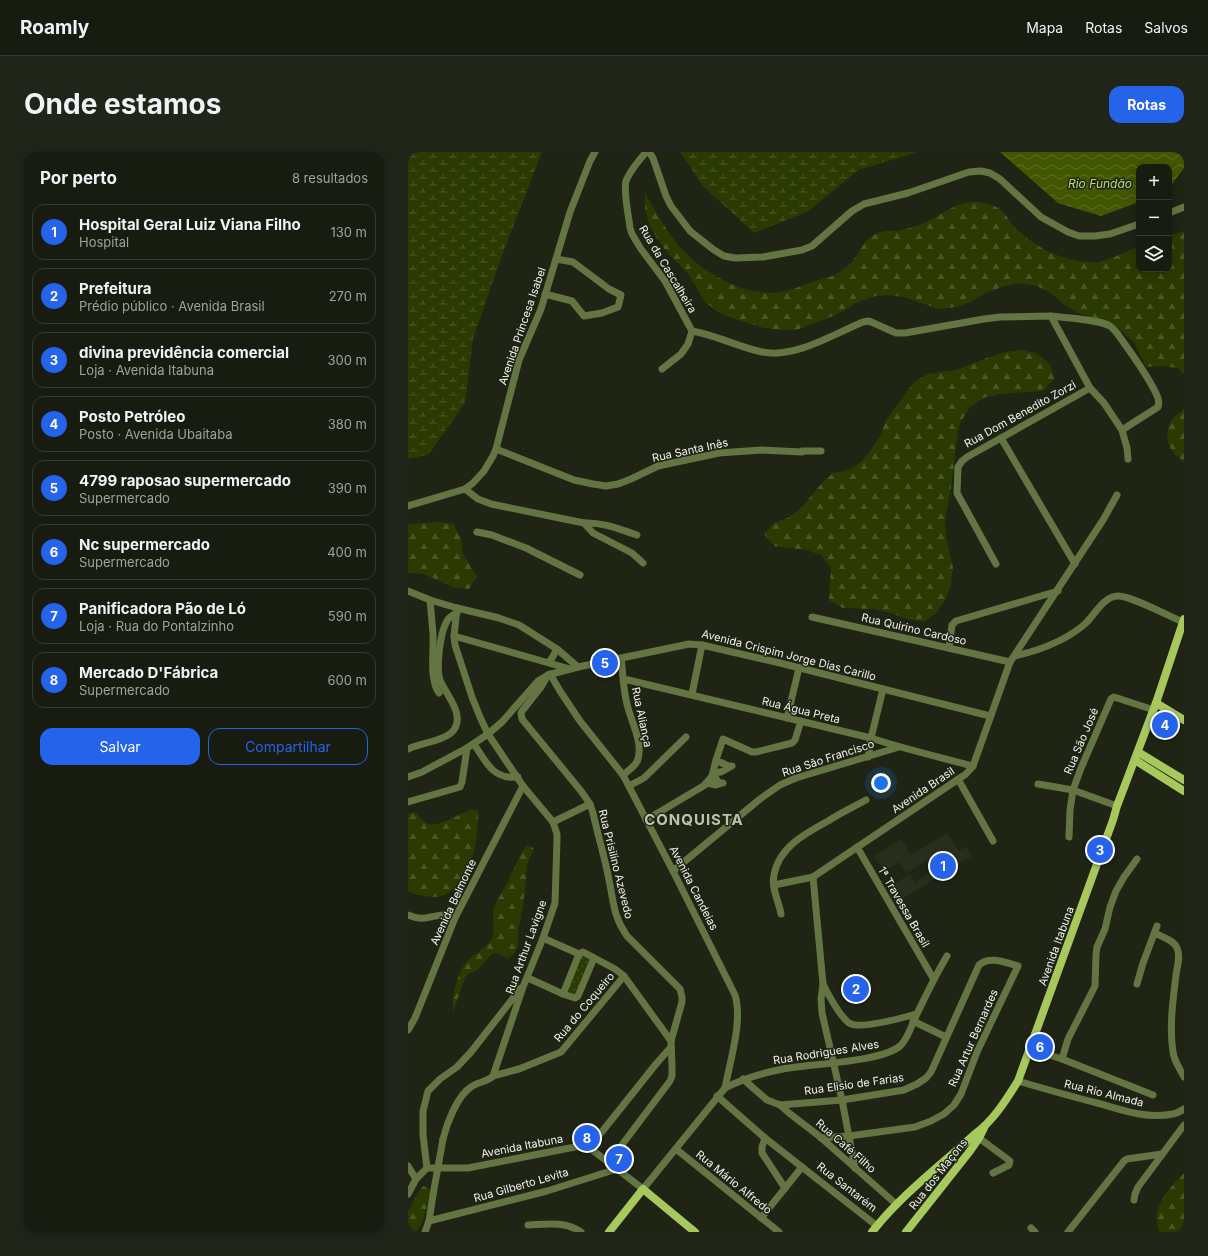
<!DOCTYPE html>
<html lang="pt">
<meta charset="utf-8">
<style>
body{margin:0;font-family:Inter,sans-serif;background:#202419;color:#f1f3f6}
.controls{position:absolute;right:12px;top:12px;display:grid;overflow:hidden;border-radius:8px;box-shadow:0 2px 10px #0003}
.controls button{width:36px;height:36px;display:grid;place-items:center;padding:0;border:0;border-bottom:1px solid #363930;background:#171b10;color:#f1f3f6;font:20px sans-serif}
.you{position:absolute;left:473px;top:631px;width:14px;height:14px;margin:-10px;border:3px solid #fff;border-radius:50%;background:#1a73e8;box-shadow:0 0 0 6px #1a73e833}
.badge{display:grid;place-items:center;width:26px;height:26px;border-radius:50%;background:#2563eb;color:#fff;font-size:13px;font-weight:700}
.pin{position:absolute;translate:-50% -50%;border:2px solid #fff;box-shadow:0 1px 4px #0006}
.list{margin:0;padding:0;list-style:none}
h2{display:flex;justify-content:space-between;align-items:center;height:52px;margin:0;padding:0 16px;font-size:17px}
h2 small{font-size:13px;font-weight:400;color:#9ea19f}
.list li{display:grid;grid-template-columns:26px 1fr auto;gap:12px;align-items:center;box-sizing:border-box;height:56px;margin:0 8px 8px;padding:0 8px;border:1px solid #363930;border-radius:12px}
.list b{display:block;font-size:15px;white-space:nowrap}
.list p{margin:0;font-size:13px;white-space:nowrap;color:#9ea19f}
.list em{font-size:13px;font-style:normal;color:#9ea19f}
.actions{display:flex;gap:8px;padding:12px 16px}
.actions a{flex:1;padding:9px 0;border:1px solid #2563eb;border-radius:12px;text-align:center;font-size:14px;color:#2563eb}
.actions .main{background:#2563eb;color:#fff}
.icon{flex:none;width:22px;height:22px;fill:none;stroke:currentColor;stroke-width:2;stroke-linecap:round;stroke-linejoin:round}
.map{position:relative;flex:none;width:776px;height:1080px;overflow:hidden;border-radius:12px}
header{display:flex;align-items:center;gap:24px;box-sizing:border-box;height:56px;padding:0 20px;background:#171b10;border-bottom:1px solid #363930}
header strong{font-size:19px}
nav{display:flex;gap:22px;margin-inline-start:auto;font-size:14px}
.intro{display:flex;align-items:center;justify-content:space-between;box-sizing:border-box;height:96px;padding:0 24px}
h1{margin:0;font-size:28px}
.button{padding:10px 18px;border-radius:12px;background:#2563eb;color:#fff;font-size:14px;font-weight:700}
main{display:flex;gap:24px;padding:0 24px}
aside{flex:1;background:#171b10;border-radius:12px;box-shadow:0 2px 10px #0003}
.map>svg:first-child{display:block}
.built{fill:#272e19}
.forest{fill:url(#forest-firs)}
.wetland{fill:url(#wetland-marsh)}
.park{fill:url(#park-dots)}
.water{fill:url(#water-waves)}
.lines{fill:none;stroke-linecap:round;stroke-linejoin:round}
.minor{stroke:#647443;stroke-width:7}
.major{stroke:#a6c85d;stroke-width:8}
.minor-bridge{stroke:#647443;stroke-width:7}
.labels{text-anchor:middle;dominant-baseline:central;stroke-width:3;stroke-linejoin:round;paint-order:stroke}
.street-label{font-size:11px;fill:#f0f4ea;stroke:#1f2415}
.water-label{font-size:12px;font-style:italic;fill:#bbdc75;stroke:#1f2415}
.district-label{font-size:15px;font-weight:bold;letter-spacing:1px;fill:#bbc3af;stroke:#1f2415}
</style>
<header>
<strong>Roamly</strong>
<nav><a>Mapa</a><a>Rotas</a><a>Salvos</a></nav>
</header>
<div class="intro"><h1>Onde estamos</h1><a class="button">Rotas</a></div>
<main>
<aside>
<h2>Por perto<small>8 resultados</small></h2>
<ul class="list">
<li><span class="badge">1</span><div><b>Hospital Geral Luiz Viana Filho</b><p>Hospital</p></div><em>130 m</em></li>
<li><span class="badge">2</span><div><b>Prefeitura</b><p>Prédio público · Avenida Brasil</p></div><em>270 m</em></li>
<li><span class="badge">3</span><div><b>divina previdência comercial</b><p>Loja · Avenida Itabuna</p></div><em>300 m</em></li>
<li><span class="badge">4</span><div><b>Posto Petróleo</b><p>Posto · Avenida Ubaitaba</p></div><em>380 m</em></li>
<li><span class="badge">5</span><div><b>4799 raposao supermercado</b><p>Supermercado</p></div><em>390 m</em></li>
<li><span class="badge">6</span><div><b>Nc supermercado</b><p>Supermercado</p></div><em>400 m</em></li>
<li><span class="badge">7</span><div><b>Panificadora Pão de Ló</b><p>Loja · Rua do Pontalzinho</p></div><em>590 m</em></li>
<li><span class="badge">8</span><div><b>Mercado D'Fábrica</b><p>Supermercado</p></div><em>600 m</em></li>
</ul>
<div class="actions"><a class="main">Salvar</a><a>Compartilhar</a></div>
</aside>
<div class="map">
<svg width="776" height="1080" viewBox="0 0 776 1080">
<defs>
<pattern id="forest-firs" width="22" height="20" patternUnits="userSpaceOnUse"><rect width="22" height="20" fill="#2b3a00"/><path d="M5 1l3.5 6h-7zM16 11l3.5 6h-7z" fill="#4a5725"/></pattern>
<pattern id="wetland-marsh" width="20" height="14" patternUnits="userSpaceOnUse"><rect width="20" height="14" fill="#2b3a00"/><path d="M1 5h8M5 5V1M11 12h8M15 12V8" fill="none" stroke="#4a5725"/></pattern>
<pattern id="park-dots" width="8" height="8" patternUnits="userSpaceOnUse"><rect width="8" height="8" fill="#2b3a00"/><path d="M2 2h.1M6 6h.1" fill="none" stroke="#4a5725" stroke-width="1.8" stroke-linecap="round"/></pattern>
<pattern id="water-waves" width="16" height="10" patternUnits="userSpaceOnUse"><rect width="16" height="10" fill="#435701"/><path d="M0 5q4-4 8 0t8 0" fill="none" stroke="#5e7026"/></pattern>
</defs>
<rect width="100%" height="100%" fill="#1f2415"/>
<path class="built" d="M539,681L551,699L558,694L564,704L488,751L479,736L502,722L507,730L525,718L520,708L498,721L491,710L476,719L466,704L493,687L503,703Z"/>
<g class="forest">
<path d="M237,41C247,58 258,79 271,94C295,121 336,145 372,140C383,138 392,135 401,131C410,128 422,126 430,121C434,118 439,115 442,112C454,99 454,87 472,80C478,78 485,79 490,79C499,77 508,74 516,71C532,64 548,50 566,50C576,50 586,52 594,59C598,62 600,67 603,71C623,93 650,108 679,110C683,110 688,111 691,110C704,107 719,99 731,94V117H761V84L776,79V222L770,216L754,214L738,215L726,190L702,170L669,161L655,152L643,141L629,134L611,131L594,135L578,141L563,150L548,155L531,157L499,146L483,143L467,144L448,151L434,160L418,167L388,178H372L356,176L324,166L310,160L297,150L281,123L258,99L249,86L241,72L237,57Z"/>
<path d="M612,198L628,201L642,212L646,227L635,239L591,242L575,246L562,255L552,271L549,287L543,336L537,368L538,384L545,416L543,431L538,447L529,460L516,470L499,467L483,461L467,457L435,456L421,448L423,415L413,403L398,398L366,394L356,382L366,371L380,366L393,356L413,332L425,321L440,318L453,310L463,298L472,284L478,268L506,230L520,222L551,217L581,205L597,200Z"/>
<path d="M776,256V310C762,300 754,286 763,269C766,264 773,261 776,256Z"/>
<path d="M30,370L45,372L53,386L55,402L69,425L61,437L45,435L16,422L0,421V372Z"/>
<path d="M63,657L70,659C71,673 67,703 61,715C58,720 53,725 50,730C46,737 42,741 34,744C22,747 11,743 0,740V662L6,660C10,663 15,669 18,671C29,677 53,661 63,657Z"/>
<path d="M118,693L126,696L119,713L118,729L115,754L110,778V794L106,802L99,807L93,802L85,801L74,813L68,819L60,822L56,829L45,860C43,846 50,818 60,808C67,801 77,797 83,788C90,776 82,766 86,755C87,750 91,746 93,742C102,726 109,708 118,693Z"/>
<path d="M776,1021V1080H751C743,1054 759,1039 776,1021Z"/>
<path d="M15,1034L22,1037C20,1052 17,1067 9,1080H0V1059L10,1041Z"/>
</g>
<g class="wetland">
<path d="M0,0H134L93,106L65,187L57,251L20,303L0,307Z"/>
<path d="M272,0H510L450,18L401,59L346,81L296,35Z"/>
</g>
<path class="park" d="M174,803L183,807L167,843L158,839Z"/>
<path class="water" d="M592,0H776V16L764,32L761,34V15H731V50L693,64L650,51Z"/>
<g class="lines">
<g class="minor">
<path d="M238,0C231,9 222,18 218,29C215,39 221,65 222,76L224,82L233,97L257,129L284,179"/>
<path d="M241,0L245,6L258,44L263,54L282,79L306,98L316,104L327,106L355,105L394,98L404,94L444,59L456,52L500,41L561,20L573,19L582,21L592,27L633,65L660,80L671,84H687L702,82L731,72"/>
<path d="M761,61L776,55"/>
<path d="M137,142L164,149L176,164L194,161L210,155L213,143L201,137L165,110L148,107"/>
<path d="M643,164C658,166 690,167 702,174C706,177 708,180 711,184C723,201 742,226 750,246C751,249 751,252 750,255L714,278"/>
<path d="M284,179C308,183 330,195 354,200C386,207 426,182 455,170L461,169L488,181H497L576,167L592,165L643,164L682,236L696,251L714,278L719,296L720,307"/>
<path d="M254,217L273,202L280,192L284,179"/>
<path d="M593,286L667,412"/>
<path d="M88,297L166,328L185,332L198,334L210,332L223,327L250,314L311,301L353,298L394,300"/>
<path d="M394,299H413"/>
<path d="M57,337L70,347L83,352L176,371C195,370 211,377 229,383"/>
<path d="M0,354L57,337L65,331L76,319L85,304L88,297L111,208L133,157L162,60L182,9L187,0"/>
<path d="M176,371L185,381L224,401L235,411"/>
<path d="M69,380L84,383L118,396L172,423"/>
<path d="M588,412L549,341L550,315L554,309L559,305L682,236"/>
<path d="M0,439L22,448L49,456L91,466L111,473L149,497L170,515"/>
<path d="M22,448C23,459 24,471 25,482C26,499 21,527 31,541"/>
<path d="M49,456L46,484L47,493L64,545L72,565L80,582L115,634L145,670L149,682V688L147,751L135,786L115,835L85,924"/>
<path d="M404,465L602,510"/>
<path d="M46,484L162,517"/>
<path d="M541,496L544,473L548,469L650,439"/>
<path d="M607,504C633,498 658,489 678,471C687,462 696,444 710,444C724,444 760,464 775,470"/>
<path d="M213,506C215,521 215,537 219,552C223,570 235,589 230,607C228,614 221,618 215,623"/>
<path d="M141,510L144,506L149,497"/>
<path d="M142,522L152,539L172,569L215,623L265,719L327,843C335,869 322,909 317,936"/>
<path d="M140,523L133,535L114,559L113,561L114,567L173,639L182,652L185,661C190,684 197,706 201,728C206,751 205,764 219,784L272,837L274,845V850L263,889"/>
<path d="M216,527L463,586C496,597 531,605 565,614"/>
<path d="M284,542L294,493"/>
<path d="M379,566L391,516"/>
<path d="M66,592C78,610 85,628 110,625"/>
<path d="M0,597C13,591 36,589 45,579C58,563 38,543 32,528C28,516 32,482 38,471C40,466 44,463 49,461"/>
<path d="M460,605L463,586L475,537"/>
<path d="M0,625L14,620L59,596L80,582L94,570L130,529L140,523L170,515L281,492L294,493L372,511L582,564"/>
<path d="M550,627L585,689"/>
<path d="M298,631L308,633L315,631H311L307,625L309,620H313L324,614H320L308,608L315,587L344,600H348L384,591L387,588L393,569"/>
<path d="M630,632L665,638L709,654"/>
<path d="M221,634L236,626L278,585"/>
<path d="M0,650L52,635L54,630L59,596"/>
<path d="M238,668L297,633L304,624L308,608"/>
<path d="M145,670L182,652"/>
<path d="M661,685L662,658L665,638L673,616L703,547L706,545L746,558"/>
<path d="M449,695L525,826"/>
<path d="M265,719L352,647L372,633L388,626L491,595"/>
<path d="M366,733L405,725"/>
<path d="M373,762C371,750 363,736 366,723C371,695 398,681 420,669C432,661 445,655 458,648"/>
<path d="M0,763C16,770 20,764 35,763C39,763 43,765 47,766"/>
<path d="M747,781C754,785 766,788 769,796C773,805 769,814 768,823C765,848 761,875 765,900C766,909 772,917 776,925"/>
<path d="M135,786L171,802"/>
<path d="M171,802L175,800L207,817L216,824L263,889L264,913V924L262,929L201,1010"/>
<path d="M120,826L155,842L167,846L170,844L186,806"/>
<path d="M415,832L413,847L414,861L434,948L447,1016"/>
<path d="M729,832L735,811L749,774"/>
<path d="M155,842L171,802"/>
<path d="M508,862C494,866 452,878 441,871C432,864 420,842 415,832L405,725L558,622L565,614L602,510L695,368L709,343"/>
<path d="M505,869L538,885"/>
<path d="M0,878L7,866L47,766L115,634"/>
<path d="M622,897L654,907L745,943"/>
<path d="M654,907L660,887L687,834L688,803L689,795L697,777L702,755L708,739L716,725L729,707"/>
<path d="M335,927L359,948L372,953L434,948L496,938L509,932L518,926L523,920L571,813C581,803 599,811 610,814L569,900L553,942L546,953L536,962L523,969L507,975L441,984L413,986"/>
<path d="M610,929C637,937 665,945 693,952C716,959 741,967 765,962C769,961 773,959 776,957"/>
<path d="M309,944L357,986L469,1074"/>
<path d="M372,953L381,961L411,984L488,1052"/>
<path d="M357,986L354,995V1001L377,1036"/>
<path d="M571,986L602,1009L601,1013L585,1021"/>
<path d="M35,987C39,971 49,944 63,935C70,930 79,930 85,924L111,917L153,900L216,824"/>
<path d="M181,996L248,912L263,895"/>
<path d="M268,997L371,1080"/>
<path d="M0,1014L8,1027"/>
<path d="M19,1016L15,983V959L20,939L32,927L49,915L63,900L113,836"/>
<path d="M0,1042L8,1027L19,1016H60L172,994H178L187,1000L235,1037L317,936C336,926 354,921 375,917C400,912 477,910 493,893C500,886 503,875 507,866C517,845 527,824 539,804"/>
<path d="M726,1048L727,1042L730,1035L776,973"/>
<path d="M353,1066L394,1015"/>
<path d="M21,1069L139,1039L209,1017"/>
<path d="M120,1073C139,1072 157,1069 173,1080"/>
<path d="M623,1076L627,1080"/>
<path d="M17,1080L21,1069L25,1043"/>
<path d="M660,1080L716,1009L719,1007L754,1002"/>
</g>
<g class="major">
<path d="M748,551L776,568"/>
<path d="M730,600L776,628"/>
<path d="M727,608L776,639"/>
<path d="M201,1080L235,1037L287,1080"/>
<path d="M464,1080C494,1042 532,1014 567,982C586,968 598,948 610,929L705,668L709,654L748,551L776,467"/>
<path d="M498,1080L562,999L571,986L576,976"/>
</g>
<path class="minor-bridge" d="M25,1043L35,987"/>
</g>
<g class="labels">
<g class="street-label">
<text transform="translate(260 117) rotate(59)">Rua da Cascalheira</text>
<text transform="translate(114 174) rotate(-71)">Avenida Princesa Isabel</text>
<text transform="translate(612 262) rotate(-29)">Rua Dom Benedito Zorzi</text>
<text transform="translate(282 298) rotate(-12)">Rua Santa Inês</text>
<text transform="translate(506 477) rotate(13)">Rua Quirino Cardoso</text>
<text transform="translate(381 503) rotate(14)">Avenida Crispim Jorge Dias Carillo</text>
<text transform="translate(393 558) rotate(14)">Rua Água Preta</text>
<text transform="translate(234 565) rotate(78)">Rua Aliança</text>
<text transform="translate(673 589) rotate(-67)">Rua São José</text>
<text transform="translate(420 606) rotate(-18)">Rua São Francisco</text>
<text transform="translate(515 638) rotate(-34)">Avenida Brasil</text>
<text transform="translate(208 712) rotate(76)">Rua Prisilino Azevedo</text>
<text transform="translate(286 736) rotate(63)">Avenida Candeias</text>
<text transform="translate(45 750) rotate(-65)">Avenida Belmonte</text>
<text transform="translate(496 755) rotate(60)">1ª Travessa Brasil</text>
<text transform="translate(648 794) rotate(-70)">Avenida Itabuna</text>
<text transform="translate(118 795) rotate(-70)">Rua Arthur Lavigne</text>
<text transform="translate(176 855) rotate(-50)">Rua do Coqueiro</text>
<text transform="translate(565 886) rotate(-66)">Rua Artur Bernardes</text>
<text transform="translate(418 900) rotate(-9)">Rua Rodrigues Alves</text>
<text transform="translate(446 932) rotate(-8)">Rua Elisio de Farias</text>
<text transform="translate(696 941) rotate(14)">Rua Rio Almada</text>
<text transform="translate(114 994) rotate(-11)">Avenida Itabuna</text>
<text transform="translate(438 994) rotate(41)">Rua Café Filho</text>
<text transform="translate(530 1022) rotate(-52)">Rua dos Maçons</text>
<text transform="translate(326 1030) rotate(39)">Rua Mário Alfredo</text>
<text transform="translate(113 1033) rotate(-16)">Rua Gilberto Levita</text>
<text transform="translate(439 1035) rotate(38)">Rua Santarém</text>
</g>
<g class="water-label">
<text x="692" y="31">Rio Fundão</text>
</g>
<g class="district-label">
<text x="286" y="667">CONQUISTA</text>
</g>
</g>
</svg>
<div class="controls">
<button>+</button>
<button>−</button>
<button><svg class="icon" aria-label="layers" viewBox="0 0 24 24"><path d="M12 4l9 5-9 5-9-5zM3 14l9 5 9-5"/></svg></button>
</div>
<div class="you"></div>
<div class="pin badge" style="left:535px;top:714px">1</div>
<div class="pin badge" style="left:448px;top:837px">2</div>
<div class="pin badge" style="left:692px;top:698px">3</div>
<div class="pin badge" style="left:757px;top:573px">4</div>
<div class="pin badge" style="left:197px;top:511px">5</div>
<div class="pin badge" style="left:632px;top:895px">6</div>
<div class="pin badge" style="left:211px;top:1007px">7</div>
<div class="pin badge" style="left:179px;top:986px">8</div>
</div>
</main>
